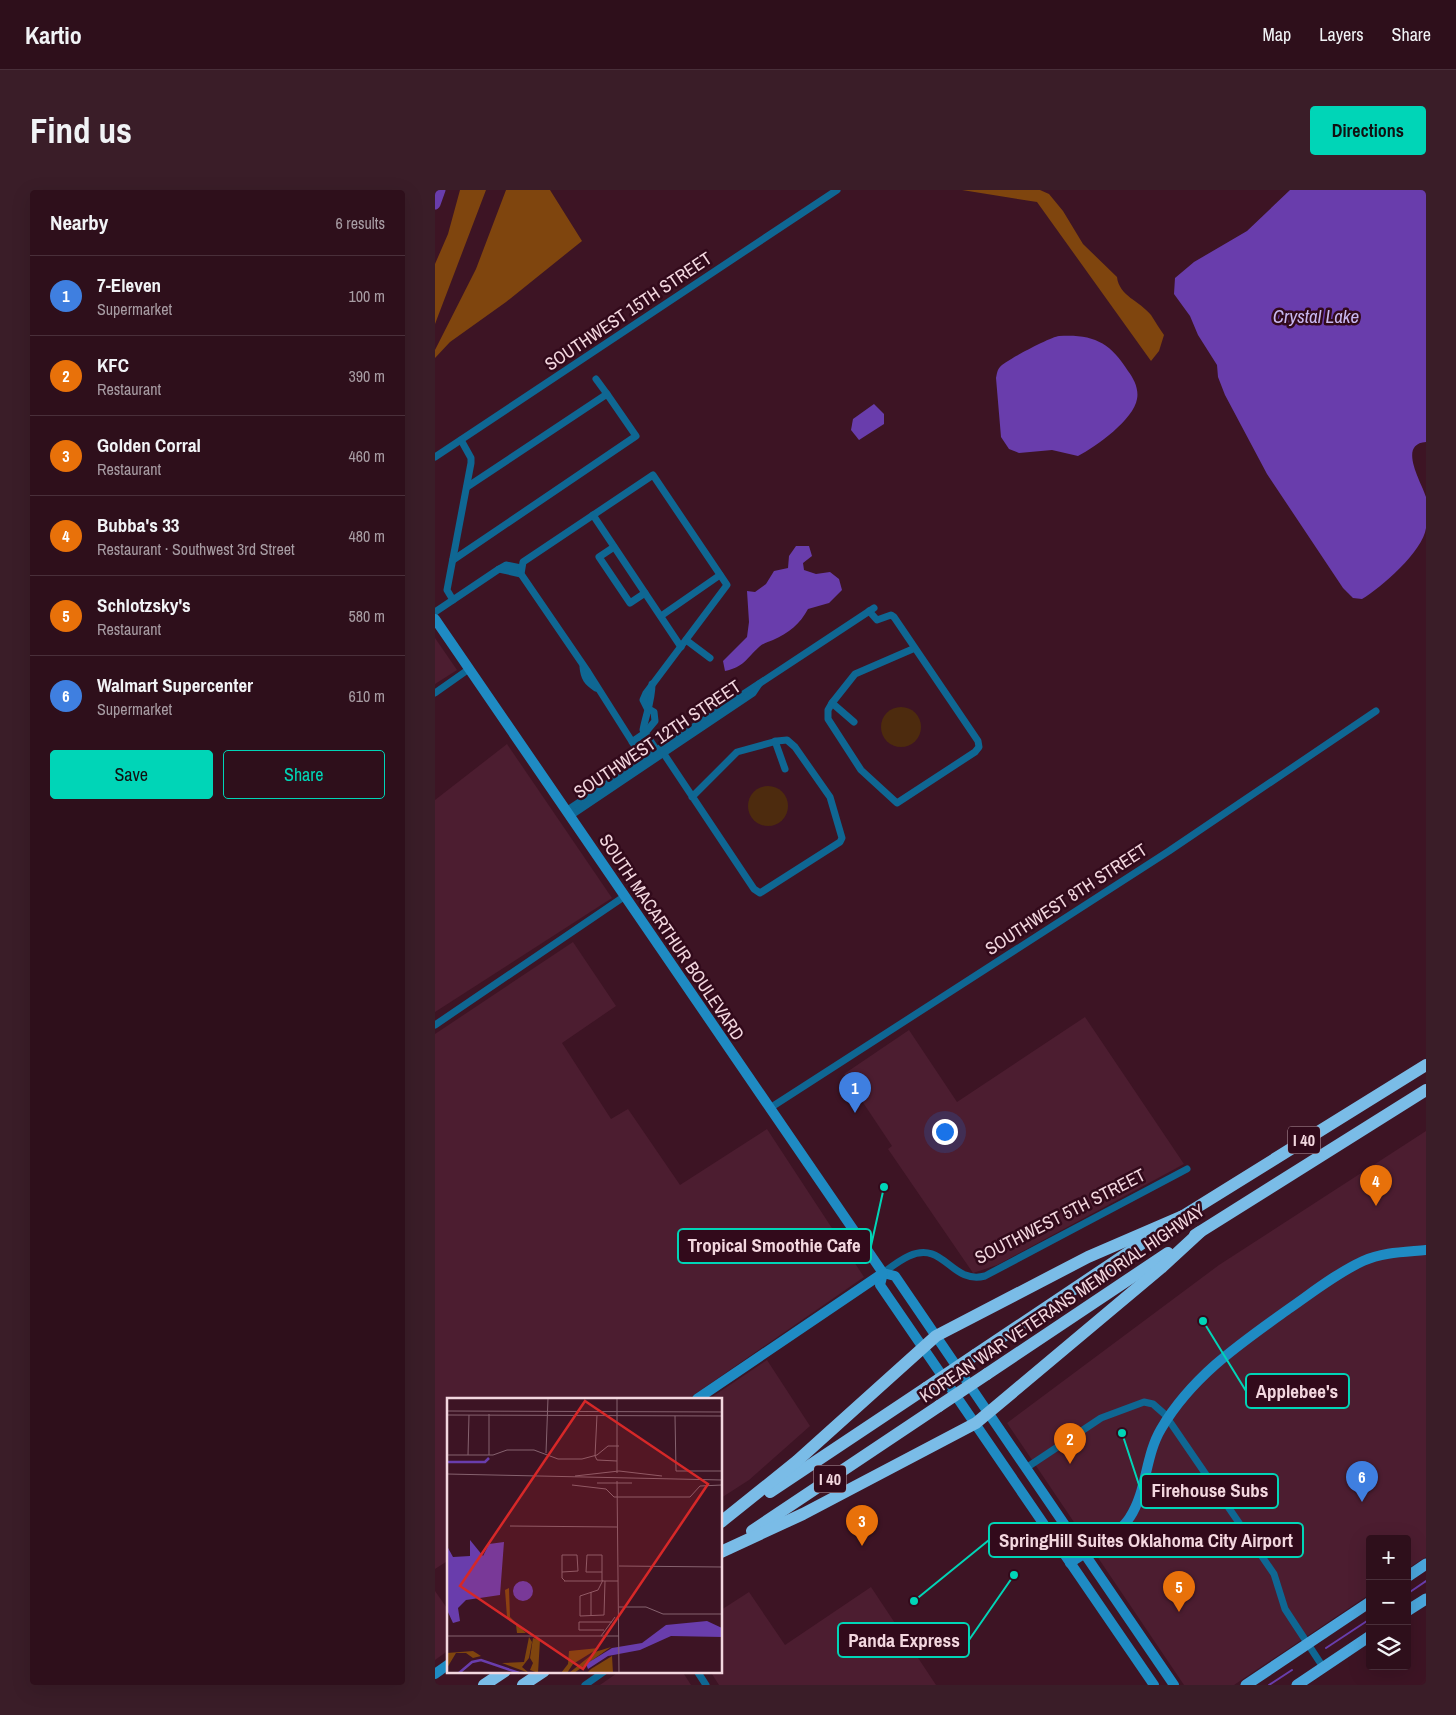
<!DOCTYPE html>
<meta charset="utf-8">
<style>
body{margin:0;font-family:"Archivo Narrow",sans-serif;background:#3a1d28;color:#f1f3f6}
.controls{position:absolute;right:15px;bottom:15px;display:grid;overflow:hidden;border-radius:5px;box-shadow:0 5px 20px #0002}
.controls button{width:45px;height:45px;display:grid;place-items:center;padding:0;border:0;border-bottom:1px solid #492f3a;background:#2e0f1b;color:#f1f3f6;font:25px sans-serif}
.you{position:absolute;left:509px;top:941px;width:18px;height:18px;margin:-12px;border:4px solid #fff;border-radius:50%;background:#1a73e8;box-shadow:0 0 0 8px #1a73e833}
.badge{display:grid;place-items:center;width:32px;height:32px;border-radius:50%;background:#00d5b7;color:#fff;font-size:16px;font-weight:700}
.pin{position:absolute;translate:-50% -41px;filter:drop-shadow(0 1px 2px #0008)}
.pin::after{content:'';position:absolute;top:26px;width:18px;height:15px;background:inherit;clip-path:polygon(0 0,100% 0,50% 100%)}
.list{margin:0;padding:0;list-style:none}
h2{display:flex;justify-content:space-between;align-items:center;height:65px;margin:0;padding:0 20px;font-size:21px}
h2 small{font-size:16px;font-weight:400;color:#a79ca3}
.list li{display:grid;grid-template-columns:32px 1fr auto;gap:15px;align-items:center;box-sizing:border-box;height:80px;padding:0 20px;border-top:1px solid #492f3a}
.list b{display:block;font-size:19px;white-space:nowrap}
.list p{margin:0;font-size:16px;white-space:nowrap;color:#a79ca3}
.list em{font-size:16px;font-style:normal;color:#a79ca3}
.actions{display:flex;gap:10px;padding:15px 20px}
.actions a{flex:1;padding:11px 0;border:1px solid #00d5b7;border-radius:5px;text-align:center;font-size:18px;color:#00d5b7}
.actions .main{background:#00d5b7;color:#111}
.icon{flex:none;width:28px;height:28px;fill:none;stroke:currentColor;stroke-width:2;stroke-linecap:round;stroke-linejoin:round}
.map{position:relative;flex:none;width:991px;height:1495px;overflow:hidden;border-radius:5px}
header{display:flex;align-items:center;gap:30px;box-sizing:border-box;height:70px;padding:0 25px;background:#2e0f1b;border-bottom:1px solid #492f3a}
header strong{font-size:24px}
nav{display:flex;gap:28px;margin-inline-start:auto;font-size:18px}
.intro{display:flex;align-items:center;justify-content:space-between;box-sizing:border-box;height:120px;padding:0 30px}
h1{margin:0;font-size:35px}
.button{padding:12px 22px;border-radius:5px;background:#00d5b7;color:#111;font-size:18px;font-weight:700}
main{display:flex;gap:30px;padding:0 30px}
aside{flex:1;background:#2e0f1b;border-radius:5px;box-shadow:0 5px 20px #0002}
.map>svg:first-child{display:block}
.built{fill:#4c1d30}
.green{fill:#4d2b0e}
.forest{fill:#7f450e}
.water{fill:#693dac}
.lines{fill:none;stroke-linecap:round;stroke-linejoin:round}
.stream{stroke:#693dac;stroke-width:2}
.river{stroke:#693dac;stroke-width:11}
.street{stroke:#0f6793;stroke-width:7}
.secondary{stroke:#1f8bc3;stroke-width:10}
.primary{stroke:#4ba6dc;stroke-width:11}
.highway{stroke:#7abce7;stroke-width:12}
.highway-bridge{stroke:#7abce7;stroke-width:12}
.labels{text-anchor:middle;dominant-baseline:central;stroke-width:5;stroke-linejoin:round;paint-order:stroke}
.shield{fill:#320a1b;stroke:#b99aa4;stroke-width:1}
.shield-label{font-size:16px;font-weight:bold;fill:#f3d7df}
.street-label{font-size:18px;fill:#f3d7df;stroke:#320a1b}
.water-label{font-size:19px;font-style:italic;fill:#c8b8f0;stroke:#320a1b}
.inset-river{fill:none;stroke:#693dac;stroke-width:2.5}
.inset-road{fill:none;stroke:#86626f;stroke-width:1}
.view{fill:#d62828;fill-opacity:0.15;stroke:#d62828;stroke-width:2.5}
.inset-edge{fill:none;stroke:#f3d7df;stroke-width:2.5}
.leader{fill:none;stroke:#00d5b7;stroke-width:2}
.callout-dot{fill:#00d5b7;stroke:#320a1b;stroke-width:2}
.callout{fill:#320a1b;stroke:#00d5b7;stroke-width:2}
.callout-label{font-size:19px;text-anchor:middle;font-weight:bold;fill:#f3d7df}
</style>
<header>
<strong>Kartio</strong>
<nav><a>Map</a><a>Layers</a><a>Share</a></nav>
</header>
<div class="intro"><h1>Find us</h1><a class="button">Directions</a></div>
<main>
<aside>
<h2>Nearby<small>6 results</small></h2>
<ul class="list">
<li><span class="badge" style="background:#3f7fe0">1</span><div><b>7-Eleven</b><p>Supermarket</p></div><em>100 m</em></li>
<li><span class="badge" style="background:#e8710a">2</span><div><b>KFC</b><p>Restaurant</p></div><em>390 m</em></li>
<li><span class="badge" style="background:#e8710a">3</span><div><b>Golden Corral</b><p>Restaurant</p></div><em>460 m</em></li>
<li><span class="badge" style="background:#e8710a">4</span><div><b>Bubba's 33</b><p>Restaurant · Southwest 3rd Street</p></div><em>480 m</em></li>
<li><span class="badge" style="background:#e8710a">5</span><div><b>Schlotzsky's</b><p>Restaurant</p></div><em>580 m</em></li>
<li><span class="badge" style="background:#3f7fe0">6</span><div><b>Walmart Supercenter</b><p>Supermarket</p></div><em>610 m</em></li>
</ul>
<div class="actions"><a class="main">Save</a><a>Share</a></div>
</aside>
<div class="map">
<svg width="991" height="1495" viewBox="0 0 991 1495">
<rect width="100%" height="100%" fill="#3d1424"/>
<g class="built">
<path d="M0,448L22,480L0,494Z"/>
<path d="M72,554L177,708L0,822V610Z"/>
<path d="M138,752L181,816L127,853L176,929L193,919L245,995L332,939L429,1087L253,1209H14V1370L0,1379V844Z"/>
<path d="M650,827L749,974L562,1075L538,1083L453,959L457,956L409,884L474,840L522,912Z"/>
<path d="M991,941V1367L972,1379V1349H935V1404L799,1495H749L572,1233L784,1075Z"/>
<path d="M332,1170L375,1236L314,1290L286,1308V1209H274Z"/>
<path d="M436,1397L501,1495H284L275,1481H286V1420L314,1402L350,1455Z"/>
<path d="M0,1401L14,1421V1460L0,1470Z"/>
<path d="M185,1481H247L256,1495H165Z"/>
</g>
<g class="green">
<circle cx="466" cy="537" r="20"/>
<circle cx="333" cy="616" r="20"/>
</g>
<g class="forest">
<path d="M25,0H51L0,134V74L13,44Z"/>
<path d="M71,0H115L147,51L71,112L15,152L0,168V160L41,79Z"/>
<path d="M527,0H605L614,4L628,21L648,54L682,87C684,106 705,111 716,125C720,131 724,138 729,145L724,161L716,171L602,12Z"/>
</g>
<g class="water">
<path d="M855,0H991V252C962,254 987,293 991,307C991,316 991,329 991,338C988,361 946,398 927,409L918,408L908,398L832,284L790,205L783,187L782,175L763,145L755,126L739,104L740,88L759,72L812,41Z"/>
<path d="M624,146C658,144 675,152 693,181C699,189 704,199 702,209C699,229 661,257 643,266L617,260L584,263L574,259L566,247L561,188C562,184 562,180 565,177C570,171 615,147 624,146Z"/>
<path d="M439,214L449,224V234L424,250L416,240L418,229Z"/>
<path d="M361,356H374L377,366L368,373L369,380L381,384L395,382L404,389L407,400L394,413L373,419C365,434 354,443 338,450C334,452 328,453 324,457C311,469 309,477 290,481L288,471L312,447L314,432L312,401L320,402L331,394L339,381L353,378L354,366Z"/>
</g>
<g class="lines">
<g class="stream">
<path d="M972,1404L991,1391"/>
<path d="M891,1458L935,1429"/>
<path d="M834,1495L857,1480"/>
</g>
<path class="river" d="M0,14L5,0"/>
<g class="street">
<path d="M161,189L172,204"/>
<path d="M0,267L402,0"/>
<path d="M158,325L246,457"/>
<path d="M179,357L164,367L195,413L210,403"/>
<path d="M18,370L201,246L172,204L32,297"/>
<path d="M64,379L86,384"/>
<path d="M18,410L12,400L36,273V268L26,250"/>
<path d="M434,421L442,430L456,425L459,427L543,551L544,557L540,562L462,613L426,580L393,529V520L397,513L420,484L480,458"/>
<path d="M0,422L64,379L71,375L86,378"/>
<path d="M226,426L285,385"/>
<path d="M251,450L275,468"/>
<path d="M148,477C149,488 152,492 161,498"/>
<path d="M217,494C217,511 211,524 208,540L223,562"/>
<path d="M0,503L34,479"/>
<path d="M397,513L419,532"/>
<path d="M340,551L350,579"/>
<path d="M197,552L210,543L220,531L219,522L212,518L208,510L211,503L292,395L218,285L88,372L86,384L153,482L208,569"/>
<path d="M225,558L319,699L325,703L405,652L407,648L395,607L360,557L352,550L342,551L302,562L257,607"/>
<path d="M131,621L439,418"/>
<path d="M135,626L318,503L324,494"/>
<path d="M0,835L190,706"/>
<path d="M335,918L734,661L941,521"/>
<path d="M448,1083C456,1077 465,1070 474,1066C509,1050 516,1095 550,1086L752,979"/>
<path d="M733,1229L839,1384L850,1419L888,1477"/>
<path d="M591,1278L666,1228L709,1212L718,1214L734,1228"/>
<path d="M262,1481L271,1495"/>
<path d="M150,1495L170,1481"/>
</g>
<g class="secondary">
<path d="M0,429L448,1083L460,1086L739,1495"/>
<path d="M448,1083L445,1095L719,1495"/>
<path d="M262,1209L448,1083"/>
<path d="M635,1373C652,1361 684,1345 695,1327C712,1301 710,1266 726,1239C757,1186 806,1153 855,1118C878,1102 902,1083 928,1071C948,1062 970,1062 991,1060"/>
<path d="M0,1484L14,1474"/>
</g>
<g class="primary">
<path d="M972,1387L991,1374"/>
<path d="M972,1421L991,1409"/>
<path d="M811,1495L935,1412"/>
<path d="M862,1495L935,1446"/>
</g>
<g class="highway">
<path d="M760,1045L991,900"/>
<path d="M540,1165L748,1026L991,875"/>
<path d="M552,1184L733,1063"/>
<path d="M335,1302L491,1198"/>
<path d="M286,1332L362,1271L501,1146L653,1067L748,1026"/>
<path d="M317,1341L504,1216"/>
<path d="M286,1362L368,1324L541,1233L726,1078L765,1042"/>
<path d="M49,1495L70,1481"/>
<path d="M88,1495L109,1481"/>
</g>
<g class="highway-bridge">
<path d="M491,1198L540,1165"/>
<path d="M504,1216L552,1184"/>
</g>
</g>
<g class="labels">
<g class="shield">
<rect x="853" y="936.5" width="32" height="27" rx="4"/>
<rect x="379" y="1275.5" width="32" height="27" rx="4"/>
</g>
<g class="shield-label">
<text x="869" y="950">I 40</text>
<text x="395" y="1289">I 40</text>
</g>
<g class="street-label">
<text transform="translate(193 121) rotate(-34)">SOUTHWEST 15TH STREET</text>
<text transform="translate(222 549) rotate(-34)">SOUTHWEST 12TH STREET</text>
<text transform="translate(631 709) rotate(-33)">SOUTHWEST 8TH STREET</text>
<text transform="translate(237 747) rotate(56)">SOUTH MACARTHUR BOULEVARD</text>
<text transform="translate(625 1026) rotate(-27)">SOUTHWEST 5TH STREET</text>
<text transform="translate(627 1113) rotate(-34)">KOREAN WAR VETERANS MEMORIAL HIGHWAY</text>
</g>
<g class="water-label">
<text x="881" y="126">Crystal Lake</text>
</g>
</g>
<g transform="translate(12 1208)">
<rect width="275" height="275" fill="#3d1424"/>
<path d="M62,190L63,219L79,235H70L69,227L60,219L58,192ZM82,239L85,244L82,260L75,269L82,275L55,265L77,264ZM86,240L93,242L91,275L83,272L86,265L83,260ZM164,249L127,275H122L148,254ZM152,250L126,266L120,275H114L121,266L122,253ZM26,253L34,258L26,260L19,255H9L0,270V255ZM165,258L166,275H140L144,271Z" fill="#7f450e"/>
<path d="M23,142L36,158L42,146L57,144L53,197L19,202L11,210L13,223L6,225L0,212V148L6,159L23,158ZM66 193a10 10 0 1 1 20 0a10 10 0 1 1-20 0ZM260,223L275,230V239L224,238L193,252L161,258L141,271L139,266L165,250L195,245L219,227Z" fill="#693dac"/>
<path class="inset-river" d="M0,64H38L42,60M12,275L25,264L34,262L72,275"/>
<path class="inset-road" d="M170,0V75M0,13L275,14M0,17L275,18M228,18L229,73H275M99,55L101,0M0,57H46L60,52H87L111,61H135L150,57L161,48H172M21,57L22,17M42,57V16M148,58L150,17M148,58L150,62L170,63M0,76L275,82M128,78L172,73L215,78M170,83L172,275M150,85H185M125,87L159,91L167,99H243L253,88L275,87M63,128L170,129M172,168L275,169M115,174L131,173L130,157H115V180L118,183M156,182L151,192L133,198V218L157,217L158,183M117,183H171M155,183V157H140L139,174H155M172,209H199L216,216H275M144,218V194M157,232H132V224H165M0,238H172M154,238L168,219"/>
<path class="view" d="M138,3L261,86L136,271L13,188Z"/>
<rect width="275" height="275" class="inset-edge"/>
</g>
<path class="leader" d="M449 997L436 1056M768 1131L811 1201M687 1243L706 1301M479 1411L554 1350M579 1385L534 1450"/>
<g class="callout-dot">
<circle cx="449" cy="997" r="5"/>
<circle cx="768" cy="1131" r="5"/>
<circle cx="687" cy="1243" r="5"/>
<circle cx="479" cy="1411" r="5"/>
<circle cx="579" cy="1385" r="5"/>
</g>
<g class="callout">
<rect x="243" y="1039" width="193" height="34" rx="5"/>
<rect x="811" y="1184" width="103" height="34" rx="5"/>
<rect x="706" y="1284" width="137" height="34" rx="5"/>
<rect x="554" y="1333" width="314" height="34" rx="5"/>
<rect x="403" y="1433" width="131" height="34" rx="5"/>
</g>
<g class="callout-label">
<text x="339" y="1062">Tropical Smoothie Cafe</text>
<text x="862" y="1208">Applebee's</text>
<text x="775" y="1307">Firehouse Subs</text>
<text x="711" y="1357">SpringHill Suites Oklahoma City Airport</text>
<text x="469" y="1457">Panda Express</text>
</g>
</svg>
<div class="controls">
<button>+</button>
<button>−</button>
<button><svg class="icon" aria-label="layers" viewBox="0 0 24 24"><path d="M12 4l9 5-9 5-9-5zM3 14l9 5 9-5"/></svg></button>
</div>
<div class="you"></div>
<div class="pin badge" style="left:420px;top:923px;background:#3f7fe0">1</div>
<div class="pin badge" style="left:635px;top:1274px;background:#e8710a">2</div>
<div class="pin badge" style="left:427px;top:1356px;background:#e8710a">3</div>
<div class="pin badge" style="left:941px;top:1016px;background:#e8710a">4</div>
<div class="pin badge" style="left:744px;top:1422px;background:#e8710a">5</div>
<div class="pin badge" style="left:927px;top:1312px;background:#3f7fe0">6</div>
</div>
</main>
